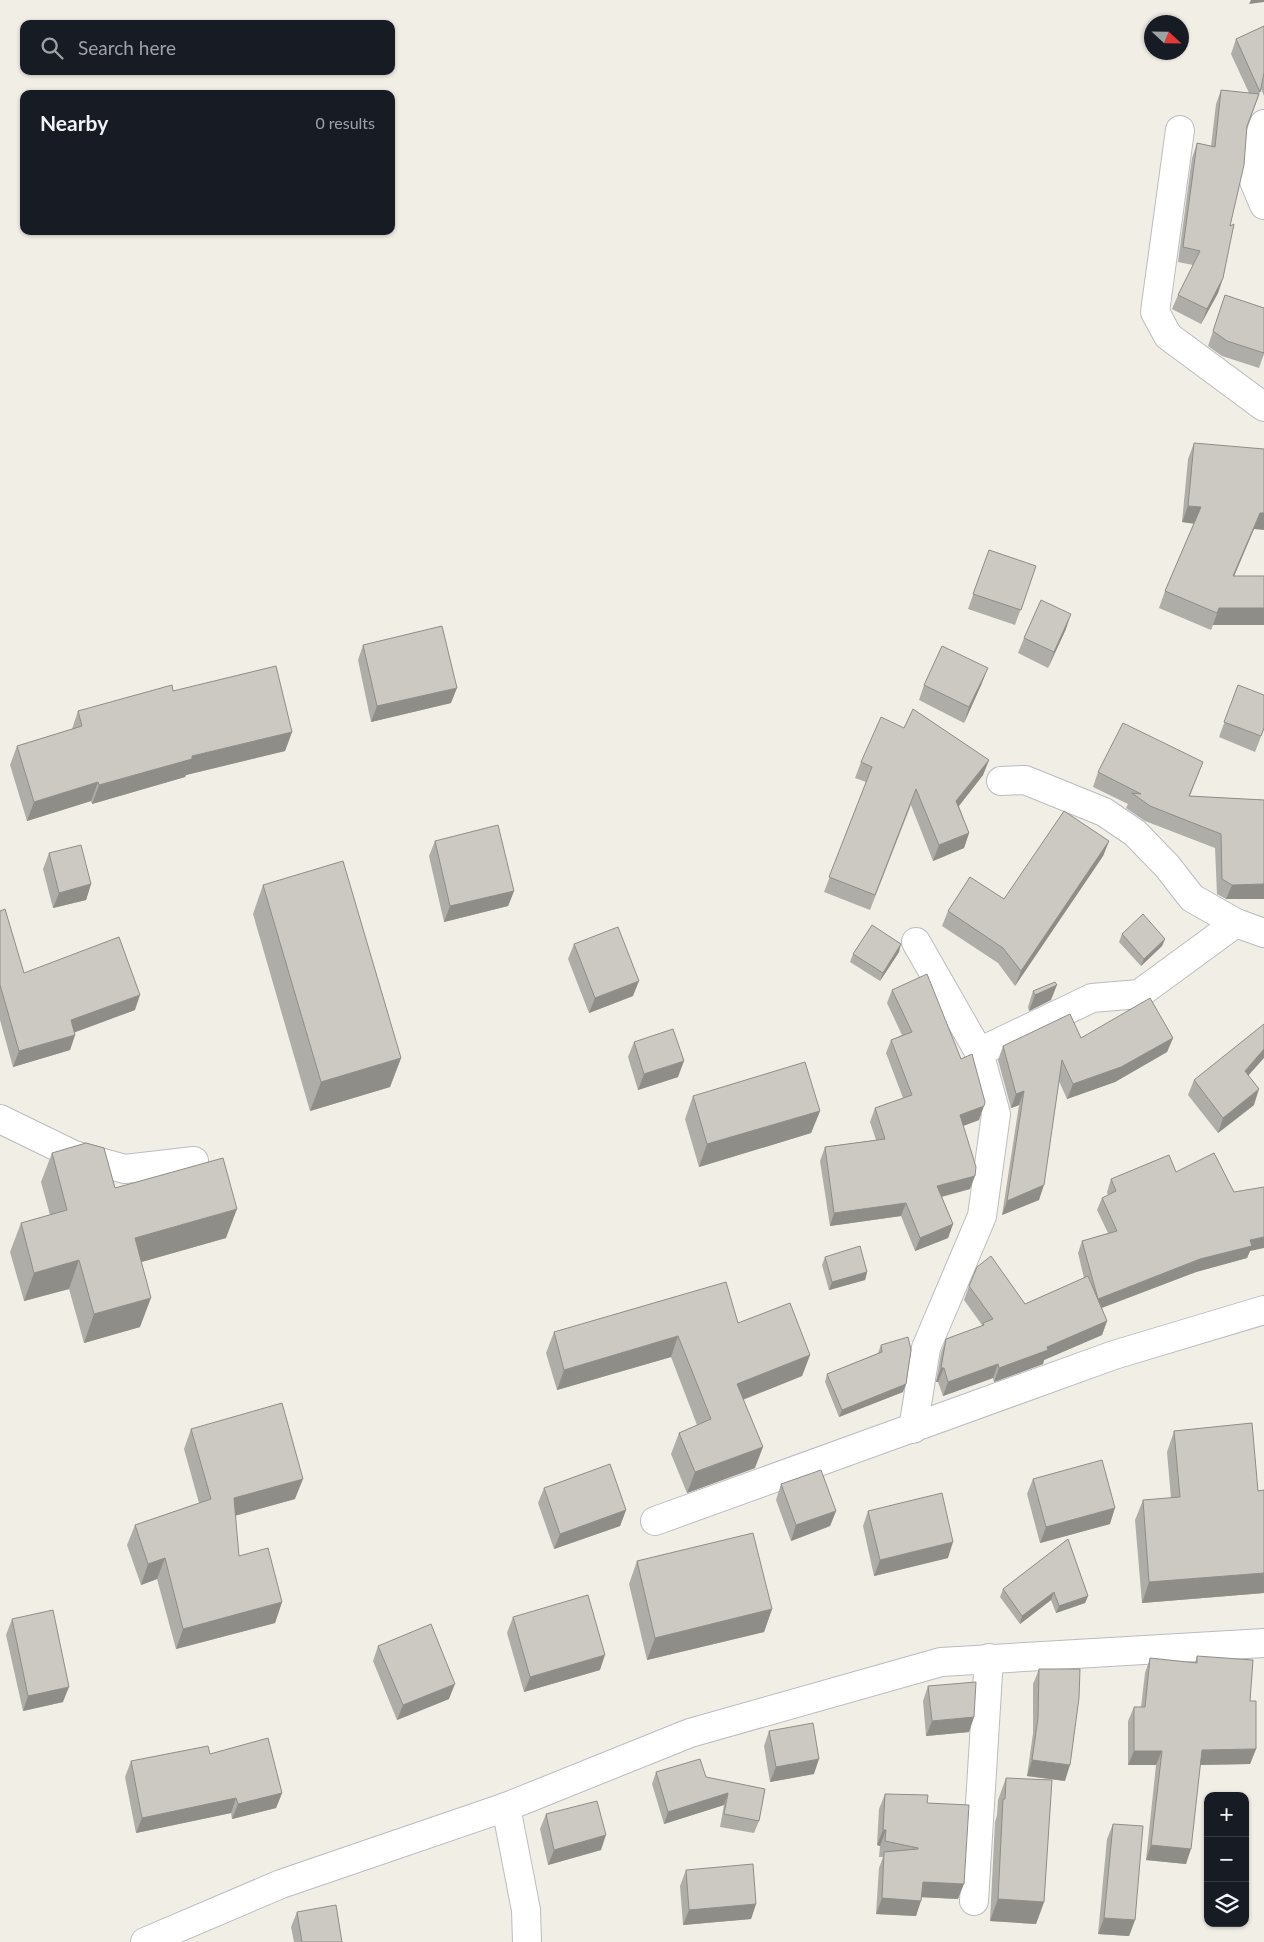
<!DOCTYPE html>
<html lang="en">
<head>
<meta charset="utf-8">
<style>
  body { margin:0; font-family:Lato,sans-serif; background:#20242c; color:#f1f3f6 }
  .controls { position:absolute; right:15px; bottom:15px; display:grid; overflow:hidden; border-radius:10px; box-shadow:0 1px 4px #0004 }
  .controls button { width:45px; height:45px; display:grid; place-items:center; padding:0; border:0; border-bottom:1px solid #363941; background:#171b24; color:#f1f3f6; font:25px sans-serif }
  .compass { position:absolute; left:1144px; top:15px; width:45px; height:45px; border-radius:50%; background:#171b24; box-shadow:0 1px 4px #0004; rotate:112deg }
  .list { margin:0; padding:0; list-style:none }
  h2 { display:flex; justify-content:space-between; align-items:center; height:65px; margin:0; padding:0 20px; font-size:21px }
  h2 small { font-size:16px; font-weight:400; color:#9ea1a6 }
  .icon { flex:none; width:28px; height:28px; fill:none; stroke:currentColor; stroke-width:2; stroke-linecap:round; stroke-linejoin:round }
  .map { position:relative; flex:none; width:1264px; height:1942px; overflow:hidden }
  .search { position:absolute; background:#171b24; box-shadow:0 1px 4px #0004; left:20px; top:20px; width:375px; height:55px; display:flex; align-items:center; gap:12px; box-sizing:border-box; padding:0 18px; border-radius:10px; color:#9ea1a6; font-size:19px }
  .panel { position:absolute; background:#171b24; box-shadow:0 1px 4px #0004; left:20px; top:90px; width:375px; height:145px; border-radius:10px }
  .map>svg:first-child { display:block }
  .lines { fill:none; stroke-linecap:round; stroke-linejoin:round }
  .minor-casing { stroke:#b9bcc0; stroke-width:30 }
  .minor { stroke:#fff; stroke-width:28 }
  .wall { fill:#afada8 }
  .shaded-wall { fill:#8f8d88 }
  .building { fill:#ccc9c3; stroke:#8f8d88 }
</style>
</head>
<body>
<div class="map">
<svg width="1264" height="1942" viewBox="0 0 1264 1942">
  <rect width="100%" height="100%" fill="#f1eee6"/>
  <g class="lines">
    <g class="minor-casing">
      <g id="minor">
        <path d="M1264,124L1257,142L1254,181L1264,205"/>
        <path d="M1180,130L1155,312L1168,336L1264,407"/>
        <path d="M1001,781L1025,780L1104,812L1135,833L1167,866L1192,898L1236,923L1264,933"/>
        <path d="M979,1052L1092,998L1139,994L1236,923"/>
        <path d="M0,1119L74,1155L125,1169L194,1161"/>
        <path d="M913,1429L926,1348L982,1216L996,1114L979,1052L916,942"/>
        <path d="M655,1521L1114,1355L1264,1310"/>
        <path d="M506,1807L526,1910L527,1942"/>
        <path d="M974,1901L989,1658"/>
        <path d="M145,1942L281,1884L506,1807L690,1733L941,1662L1264,1643"/>
      </g>
    </g>
    <use href="#minor" class="minor"/>
  </g>
  <g class="wall">
    <path d="M1264,26V96L1261,89L1247,128L1230,226L1223,278L1218,293L1201,324L1172,309L1178,295L1193,265L1178,262L1192,158L1197,143L1211,146L1216,104L1221,90L1249,93L1231,54L1236,39Z"/>
    <path d="M1225,295L1264,308V354L1259,368L1222,356L1208,346Z"/>
    <path d="M1194,443L1254,529L1234,576H1264V625H1213L1211,630L1159,608L1165,591L1194,523L1182,522L1188,459Z"/>
    <path d="M989,550L1036,566L1015,625L968,609Z"/>
    <path d="M1066,629L1048,668L1018,653L1024,638Z"/>
    <path d="M363,645L451,703L371,722L358,660Z"/>
    <path d="M982,683L964,723L919,700L924,685Z"/>
    <path d="M1238,685L1264,729L1255,752L1219,737Z"/>
    <path d="M173,691L292,732L285,751L186,775L185,777L92,804L91,801L27,821L10,765L17,746L72,729L78,711Z"/>
    <path d="M904,728L989,760L983,775L959,806L969,833L964,848L933,861L911,805L870,910L824,892L866,782L855,778L861,762Z"/>
    <path d="M1203,762L1190,796L1264,800V899H1226L1217,894L1215,848L1145,821L1126,808L1128,804L1093,787L1098,772Z"/>
    <path d="M435,841L514,891L508,906L444,922L429,856Z"/>
    <path d="M1109,841L1103,856L1015,986L998,963L942,926L948,911L1004,899Z"/>
    <path d="M49,853L91,884L86,900L53,908L43,869Z"/>
    <path d="M263,885L401,1058L390,1087L310,1111L253,914Z"/>
    <path d="M0,911L24,973L135,1010L74,1032L75,1035L70,1050L13,1067L0,1020Z"/>
    <path d="M1122,934L1165,939L1162,946L1141,966L1119,942Z"/>
    <path d="M574,944L633,996L589,1013L568,959Z"/>
    <path d="M899,952L880,981L850,962L853,954Z"/>
    <path d="M892,990L979,1120L963,1126L970,1189L942,1197L953,1224L948,1238L915,1251L901,1216L830,1226L820,1161L825,1147L876,1140L870,1122L875,1108L903,1098L886,1053L891,1040L902,1035L887,1003Z"/>
    <path d="M1033,991L1051,1000L1029,1011L1028,1007Z"/>
    <path d="M1081,1038H1173L1167,1052L1115,1082L1067,1099L1059,1081L1039,1200L1002,1215L1019,1105L1011,1108L998,1060L1003,1046Z"/>
    <path d="M634,1042L678,1077L638,1090L628,1057Z"/>
    <path d="M1194,1080L1254,1105L1218,1133L1188,1095Z"/>
    <path d="M693,1096L820,1111L811,1133L699,1167L685,1119Z"/>
    <path d="M52,1153L115,1188L226,1238L141,1262L140,1327L84,1343L69,1289L24,1301L10,1252L21,1223L50,1215L41,1182Z"/>
    <path d="M1176,1172L1250,1251L1247,1258L1196,1272L1102,1308L1107,1321L1102,1335L1044,1360L1043,1364L994,1382L993,1378L943,1396L938,1382H936L941,1353L946,1339L981,1326L982,1325L964,1300L969,1286L1025,1304L1084,1278L1078,1253L1082,1241L1108,1233L1097,1210L1102,1198L1108,1195L1107,1192L1111,1179Z"/>
    <path d="M825,1257L867,1272L865,1280L829,1290L822,1265Z"/>
    <path d="M738,1323L810,1355L802,1376L743,1400L755,1468L687,1493L671,1454L679,1433L697,1425L671,1357L557,1390L546,1353L554,1332Z"/>
    <path d="M881,1345L903,1392L839,1417L825,1382L827,1374L878,1353Z"/>
    <path d="M191,1429L295,1499L235,1516L239,1556L282,1602L275,1623L176,1649L157,1579L141,1585L127,1545L135,1525L199,1503L184,1449Z"/>
    <path d="M1174,1431L1258,1491L1264,1490V1593L1142,1603L1135,1520L1143,1500L1171,1498L1167,1452Z"/>
    <path d="M1033,1479L1110,1524L1040,1543L1027,1494Z"/>
    <path d="M781,1484L836,1511L830,1526L791,1541L776,1500Z"/>
    <path d="M544,1488L626,1510L620,1526L554,1549L538,1503Z"/>
    <path d="M868,1511L948,1558L874,1576L863,1526Z"/>
    <path d="M1068,1539L1088,1596L1085,1603L1056,1613L1051,1600L1020,1624L1000,1597L1003,1589Z"/>
    <path d="M637,1561L772,1609L764,1632L647,1660L629,1584Z"/>
    <path d="M513,1617L600,1670L524,1692L507,1633Z"/>
    <path d="M12,1619L63,1702L23,1711L6,1635Z"/>
    <path d="M378,1646L449,1699L397,1720L373,1661Z"/>
    <path d="M1197,1656L1250,1701L1256,1749L1250,1764L1200,1765L1186,1864L1146,1860L1156,1765H1128V1721L1134,1707H1141L1145,1673L1150,1658L1195,1663Z"/>
    <path d="M1039,1669L1065,1781L1027,1776L1033,1733V1684Z"/>
    <path d="M928,1686L974,1717L969,1732L926,1736L923,1701Z"/>
    <path d="M769,1731L814,1774L770,1782L764,1746Z"/>
    <path d="M210,1754L282,1793L276,1808L232,1819L231,1813L136,1833L125,1777L131,1761Z"/>
    <path d="M656,1772L706,1777L765,1789L759,1821L754,1833L720,1827L724,1805L664,1824L652,1784Z"/>
    <path d="M1006,1778L1044,1902L1036,1924L990,1921L995,1822L997,1815L998,1800Z"/>
    <path d="M885,1794L927,1803L958,1899L921,1897L916,1916L876,1914L879,1868L883,1857H879L880,1846L877,1845L879,1809Z"/>
    <path d="M546,1814L601,1850L548,1865L540,1829Z"/>
    <path d="M1113,1824L1135,1920L1129,1936L1098,1934L1107,1839Z"/>
    <path d="M686,1870L756,1904L751,1919L683,1925L680,1886Z"/>
    <path d="M297,1912L342,1942H294L291,1927Z"/>
  </g>
  <g class="shaded-wall">
    <path d="M1251,0H1264V2L1249,4Z"/>
    <path d="M1223,278L1218,293L1201,324L1207,309Z"/>
    <path d="M1188,506L1201,507L1195,524L1182,522Z"/>
    <path d="M1260,513H1264V530L1254,529L1227,593L1233,576Z"/>
    <path d="M1219,608H1264V625H1213L1211,630Z"/>
    <path d="M1071,614L1066,629L1048,668L1054,652Z"/>
    <path d="M988,668L982,683L964,723L969,707Z"/>
    <path d="M457,688L451,703L371,722L377,706Z"/>
    <path d="M292,732L285,751L186,775L185,777L92,804L99,785L192,756Z"/>
    <path d="M989,760L983,775L951,816L956,801Z"/>
    <path d="M98,782L91,801L27,821L34,802Z"/>
    <path d="M969,833L964,848L933,861L939,845Z"/>
    <path d="M1109,841L1103,856L1015,986L1021,971Z"/>
    <path d="M91,884L86,900L53,908L59,893Z"/>
    <path d="M1264,884V899H1226L1232,885Z"/>
    <path d="M514,891L508,906L444,922L450,906Z"/>
    <path d="M1165,939L1162,946L1141,966L1144,959Z"/>
    <path d="M901,944L899,952L880,981L883,973Z"/>
    <path d="M639,981L633,996L589,1013L595,998Z"/>
    <path d="M1057,985L1051,1000L1029,1011L1035,995Z"/>
    <path d="M140,995L135,1010L65,1036L71,1020Z"/>
    <path d="M75,1035L70,1050L13,1067L19,1051Z"/>
    <path d="M1173,1038L1167,1052L1115,1082L1067,1099L1073,1084Z"/>
    <path d="M1264,1049V1058L1239,1086L1245,1071Z"/>
    <path d="M401,1058L390,1087L310,1111L321,1082Z"/>
    <path d="M684,1061L678,1077L638,1090L644,1074Z"/>
    <path d="M1259,1089L1254,1105L1218,1133L1223,1118Z"/>
    <path d="M1024,1091L1019,1105L1011,1108L1016,1094Z"/>
    <path d="M984,1106L979,1120L955,1129L960,1115Z"/>
    <path d="M820,1111L811,1133L699,1167L707,1144Z"/>
    <path d="M975,1176L970,1189L932,1199L937,1186Z"/>
    <path d="M1044,1185L1039,1200L1002,1215L1007,1201Z"/>
    <path d="M906,1203L901,1216L830,1226L834,1213Z"/>
    <path d="M237,1209L226,1238L124,1267L135,1238Z"/>
    <path d="M953,1224L948,1238L915,1251L920,1238Z"/>
    <path d="M1264,1237V1248L1250,1251L1247,1258L1196,1272L1093,1311L1098,1299L1250,1240Z"/>
    <path d="M79,1260L69,1289L24,1301L34,1273Z"/>
    <path d="M867,1272L865,1280L829,1290L832,1282Z"/>
    <path d="M151,1298L140,1327L84,1343L94,1314Z"/>
    <path d="M1107,1321L1102,1335L1044,1360L1043,1364L994,1382L999,1368Z"/>
    <path d="M678,1336L671,1357L557,1390L564,1370Z"/>
    <path d="M810,1355L802,1376L729,1405L737,1384Z"/>
    <path d="M998,1364L993,1378L943,1396L948,1382Z"/>
    <path d="M941,1368H944L938,1382H936Z"/>
    <path d="M906,1384L903,1392L839,1417L842,1410Z"/>
    <path d="M763,1447L755,1468L687,1493L695,1472Z"/>
    <path d="M303,1479L295,1499L226,1518L234,1498Z"/>
    <path d="M1115,1508L1110,1524L1040,1543L1046,1527Z"/>
    <path d="M626,1510L620,1526L554,1549L560,1534Z"/>
    <path d="M836,1511L830,1526L791,1541L796,1525Z"/>
    <path d="M953,1542L948,1558L874,1576L880,1560Z"/>
    <path d="M165,1558L157,1579L141,1585L148,1564Z"/>
    <path d="M1264,1573V1593L1142,1603L1149,1582Z"/>
    <path d="M1054,1592L1051,1600L1020,1624L1022,1616Z"/>
    <path d="M1088,1596L1085,1603L1056,1613L1059,1606Z"/>
    <path d="M282,1602L275,1623L176,1649L183,1629Z"/>
    <path d="M772,1609L764,1632L647,1660L655,1638Z"/>
    <path d="M605,1655L600,1670L524,1692L530,1677Z"/>
    <path d="M455,1684L449,1699L397,1720L403,1705Z"/>
    <path d="M69,1687L63,1702L23,1711L28,1696Z"/>
    <path d="M974,1717L969,1732L926,1736L932,1721Z"/>
    <path d="M1256,1749L1250,1764L1197,1765L1202,1750Z"/>
    <path d="M1134,1751H1162L1156,1765H1128Z"/>
    <path d="M819,1759L814,1774L770,1782L776,1767Z"/>
    <path d="M1032,1760L1070,1765L1065,1781L1027,1776Z"/>
    <path d="M282,1793L276,1808L232,1819L238,1804Z"/>
    <path d="M728,1793L724,1805L664,1824L668,1812Z"/>
    <path d="M236,1798L231,1813L136,1833L142,1818Z"/>
    <path d="M883,1830H886L880,1846L877,1845Z"/>
    <path d="M606,1835L601,1850L548,1865L554,1850Z"/>
    <path d="M1151,1845L1191,1849L1186,1864L1146,1860Z"/>
    <path d="M923,1882L964,1884L958,1899L917,1897Z"/>
    <path d="M882,1898L921,1901L916,1916L876,1914Z"/>
    <path d="M998,1899L1044,1902L1036,1924L990,1921Z"/>
    <path d="M756,1904L751,1919L683,1925L689,1910Z"/>
    <path d="M1104,1918L1135,1920L1129,1936L1098,1934Z"/>
  </g>
  <g class="building">
    <path d="M1264,26V73L1260,92L1236,39Z"/>
    <path d="M1221,90L1259,94L1247,126L1244,165L1230,226L1234,224L1223,278L1207,309L1178,295L1200,251L1183,247L1197,143L1215,147Z"/>
    <path d="M1225,295L1264,308V353L1227,341L1213,331Z"/>
    <path d="M1194,443L1264,449V513H1260L1233,576H1264V608H1219L1217,613L1165,591L1201,507L1188,506Z"/>
    <path d="M989,550L1036,566L1021,610L973,594Z"/>
    <path d="M1041,600L1071,614L1054,652L1024,638Z"/>
    <path d="M442,626L457,688L377,706L363,645Z"/>
    <path d="M942,646L988,668L969,707L924,685Z"/>
    <path d="M276,666L292,732L192,756V759L99,785L98,782L34,802L17,746L82,726L78,711L172,685L173,691Z"/>
    <path d="M1238,685L1264,695V728L1261,736L1224,722Z"/>
    <path d="M913,709L989,760L956,801L969,833L939,845L916,789L875,895L829,877L872,767L861,762L881,717L904,728Z"/>
    <path d="M1123,723L1203,762L1189,796L1264,800V884L1232,885L1222,879L1221,834L1150,806L1132,793L1141,794L1098,772Z"/>
    <path d="M1064,811L1109,841L1021,971L1003,948L948,911L970,877L1004,899Z"/>
    <path d="M498,825L514,891L450,906L435,841Z"/>
    <path d="M81,845L91,884L59,893L49,853Z"/>
    <path d="M343,861L401,1058L321,1082L263,885Z"/>
    <path d="M5,909L24,973L119,937L140,995L71,1020L75,1035L19,1051L0,985V911Z"/>
    <path d="M1143,914L1165,939L1144,959L1122,934Z"/>
    <path d="M872,925L901,944L883,973L853,954Z"/>
    <path d="M618,927L639,981L595,998L574,944Z"/>
    <path d="M927,974L961,1059L972,1054L985,1102L984,1106L960,1115L976,1167L975,1176L937,1186L953,1224L920,1238L906,1203L834,1213L825,1147L885,1139L875,1108L912,1095L891,1040L912,1032L892,990Z"/>
    <path d="M1055,982L1057,985L1035,995L1033,991Z"/>
    <path d="M1150,998L1173,1038L1121,1067L1073,1084L1062,1060L1044,1185L1007,1201L1024,1091L1016,1094L1003,1046L1070,1014L1081,1038Z"/>
    <path d="M1264,1024V1049L1245,1071L1259,1089L1223,1118L1194,1080Z"/>
    <path d="M673,1029L684,1061L644,1074L634,1042Z"/>
    <path d="M805,1062L820,1111L707,1144L693,1096Z"/>
    <path d="M86,1143L104,1148L115,1188L223,1158L237,1209L135,1238L151,1298L94,1314L79,1260L34,1273L21,1223L67,1210L52,1153Z"/>
    <path d="M1214,1153L1234,1192L1264,1187V1237L1250,1240L1252,1246L1200,1259L1098,1299L1082,1241L1117,1231L1102,1198L1116,1191L1111,1179L1169,1155L1176,1172Z"/>
    <path d="M860,1246L867,1272L832,1282L825,1257Z"/>
    <path d="M991,1256L1025,1304L1088,1276L1107,1321L1047,1347L1048,1350L999,1368L998,1364L948,1382L944,1368H941L946,1339L984,1325L983,1323L993,1319L969,1286L977,1267Z"/>
    <path d="M726,1282L738,1323L790,1303L810,1355L737,1384L763,1447L695,1472L679,1433L711,1419L678,1336L564,1370L554,1332Z"/>
    <path d="M908,1337L911,1350L906,1384L842,1410L827,1374L882,1352L881,1345Z"/>
    <path d="M282,1403L303,1479L234,1498L239,1556L268,1548L282,1602L183,1629L165,1558L148,1564L135,1525L211,1499L191,1429Z"/>
    <path d="M1252,1423L1258,1491L1264,1490V1573L1149,1582L1143,1500L1180,1497L1174,1431Z"/>
    <path d="M1102,1460L1115,1508L1046,1527L1033,1479Z"/>
    <path d="M610,1464L626,1510L560,1534L544,1488Z"/>
    <path d="M821,1470L836,1511L796,1525L781,1484Z"/>
    <path d="M942,1493L953,1542L880,1560L868,1511Z"/>
    <path d="M753,1533L772,1609L655,1638L637,1561Z"/>
    <path d="M1068,1539L1088,1596L1059,1606L1054,1592L1022,1616L1003,1589Z"/>
    <path d="M588,1595L605,1655L530,1677L513,1617Z"/>
    <path d="M53,1610L69,1687L28,1696L12,1619Z"/>
    <path d="M431,1624L455,1684L403,1705L378,1646Z"/>
    <path d="M1197,1656L1253,1660L1250,1701H1256V1749L1202,1750L1191,1849L1151,1845L1162,1751H1134V1707H1145L1150,1658L1197,1663Z"/>
    <path d="M1039,1669H1080L1079,1698L1070,1765L1032,1760L1038,1718Z"/>
    <path d="M976,1682L974,1717L932,1721L928,1686Z"/>
    <path d="M813,1723L819,1759L776,1767L769,1731Z"/>
    <path d="M268,1738L282,1793L238,1804L236,1798L142,1818L131,1761L208,1746L210,1754Z"/>
    <path d="M700,1759L706,1777L765,1789L759,1821L724,1814L728,1793L668,1812L656,1772Z"/>
    <path d="M1006,1778L1052,1780L1044,1902L998,1899L1003,1799H1005Z"/>
    <path d="M885,1794L928,1795L927,1803L969,1805L964,1884L923,1882L921,1901L882,1898L884,1852L918,1849V1848L885,1841L886,1830H883Z"/>
    <path d="M597,1801L606,1835L554,1850L546,1814Z"/>
    <path d="M1113,1824L1143,1826L1135,1920L1104,1918Z"/>
    <path d="M753,1864L756,1904L689,1910L686,1870Z"/>
    <path d="M336,1905L342,1942H302L297,1912Z"/>
  </g>
</svg>
<div class="controls">
<button>+</button>
<button>−</button>
<button><svg class="icon" aria-label="layers" viewBox="0 0 24 24"><path d="M12 4l9 5-9 5-9-5zM3 14l9 5 9-5"/></svg></button>
</div>
<svg class="compass" viewBox="-18 -18 36 36"><path d="M0-13l5 13h-10z" fill="#e53935"/><path d="M0 13l5-13h-10z" fill="#9ea1a6"/></svg>
<div class="search"><svg class="icon" aria-label="search" viewBox="0 0 24 24"><circle cx="10" cy="10" r="6"/><path d="M15 15l6 6"/></svg>Search here</div>
<section class="panel">
<h2>Nearby<small>0 results</small></h2>
<ul class="list">
</ul>
</section>
</div>
</body>
</html>
